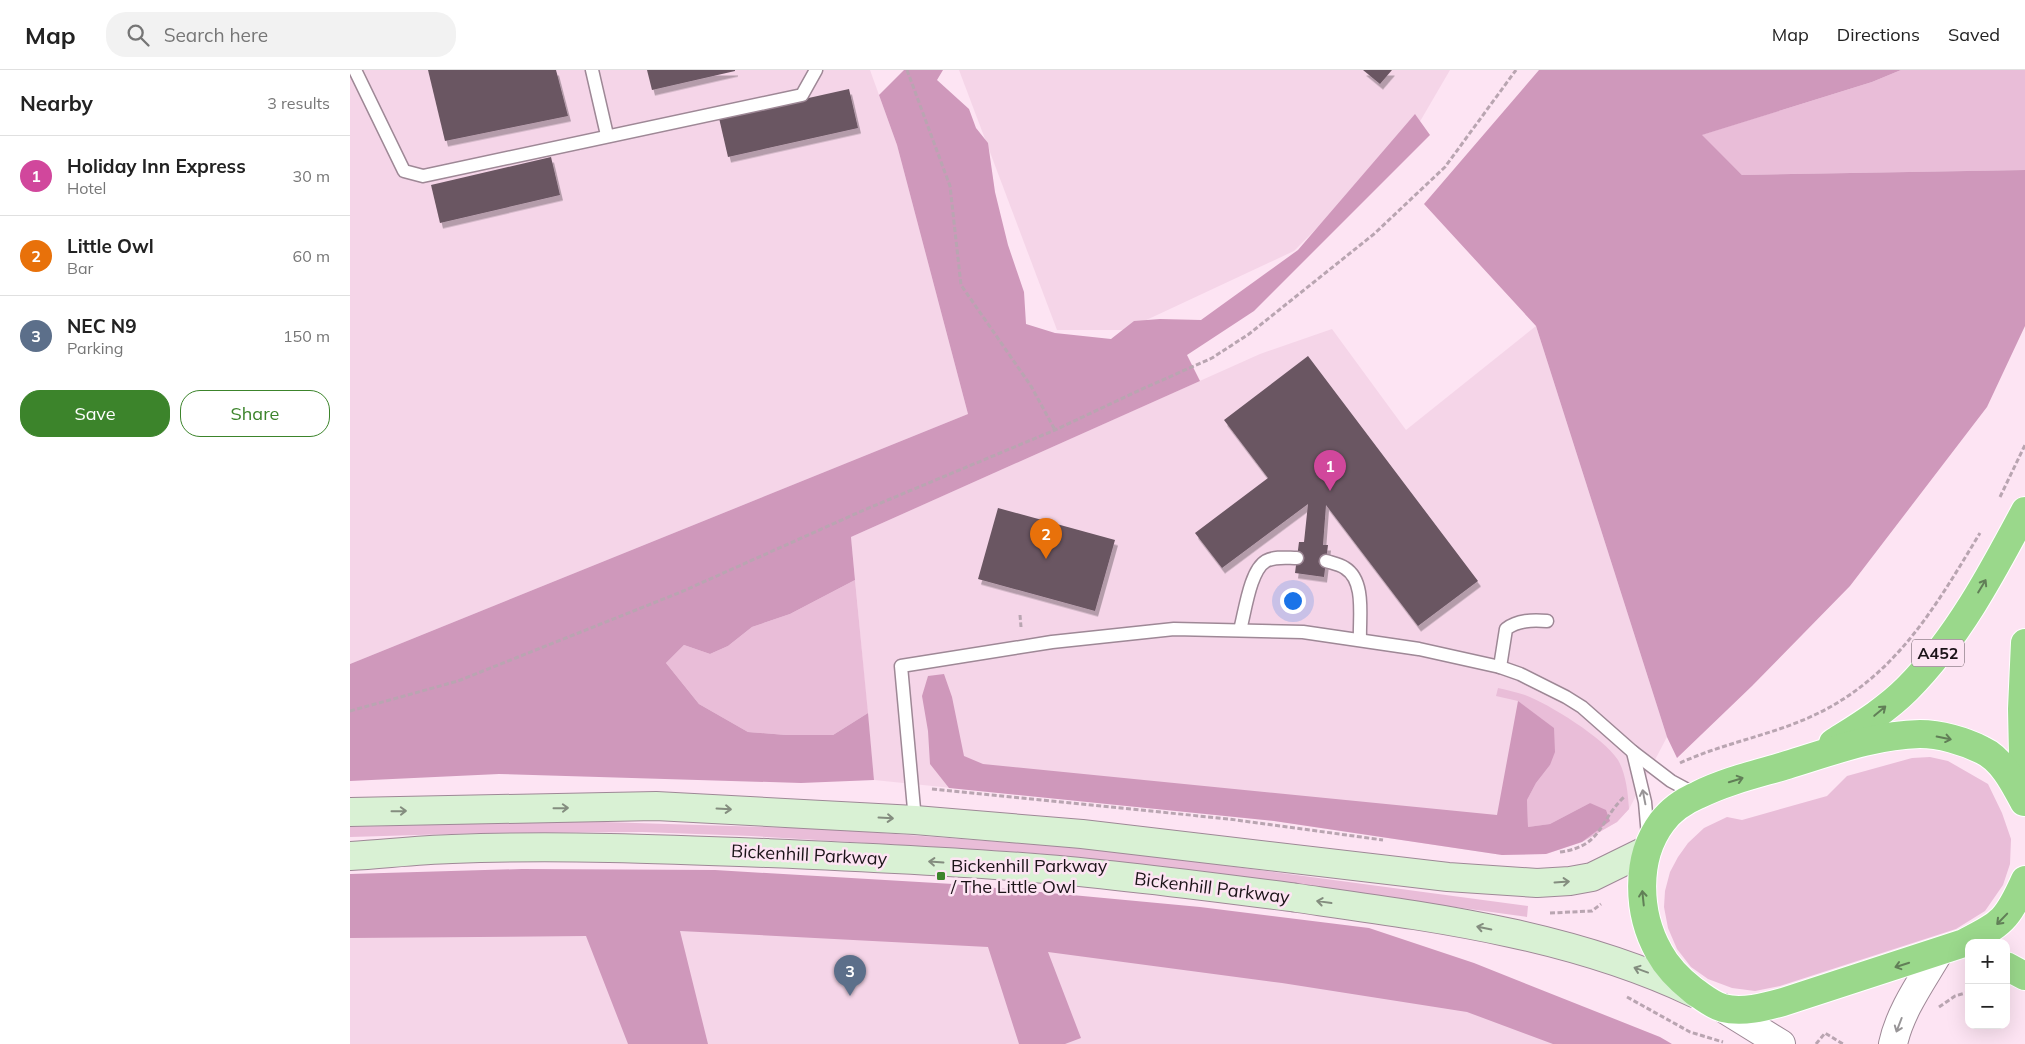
<!DOCTYPE html>
<html lang="en">
<head>
<meta charset="utf-8">
<style>
  body { margin:0; font-family:Mulish,sans-serif; background:#f2f2f2; color:#222 }
  .controls { position:absolute; right:15px; bottom:15px; display:grid; overflow:hidden; border-radius:10px; box-shadow:0 5px 20px #0002 }
  .controls button { width:45px; height:45px; display:grid; place-items:center; padding:0; border:0; border-bottom:1px solid #e0e0e0; background:#fff; color:#222; font:25px sans-serif }
  .you { position:absolute; left:942px; top:530px; width:18px; height:18px; margin:-12px; border:4px solid #fff; border-radius:50%; background:#1a73e8; box-shadow:0 0 0 8px #1a73e833 }
  .badge { display:grid; place-items:center; width:32px; height:32px; border-radius:50%; background:#3c842b; color:#fff; font-size:16px; font-weight:700 }
  .pin { position:absolute; translate:-50% -41px; filter:drop-shadow(0 1px 2px #0008) }
  .pin::after { content:''; position:absolute; top:26px; width:18px; height:15px; background:inherit; clip-path:polygon(0 0,100% 0,50% 100%) }
  .list { margin:0; padding:0; list-style:none }
  h2 { display:flex; justify-content:space-between; align-items:center; height:65px; margin:0; padding:0 20px; font-size:21px }
  h2 small { font-size:16px; font-weight:400; color:#767676 }
  .list li { display:grid; grid-template-columns:32px 1fr auto; gap:15px; align-items:center; box-sizing:border-box; height:80px; padding:0 20px; border-top:1px solid #e0e0e0 }
  .list b { display:block; font-size:19px; white-space:nowrap }
  .list p { margin:0; font-size:16px; white-space:nowrap; color:#767676 }
  .list em { font-size:16px; font-style:normal; color:#767676 }
  .actions { display:flex; gap:10px; padding:15px 20px }
  .actions a { flex:1; padding:11px 0; border:1px solid #3c842b; border-radius:20px; text-align:center; font-size:18px; color:#3c842b }
  .actions .main { background:#3c842b; color:#fff }
  .icon { flex:none; width:28px; height:28px; fill:none; stroke:currentColor; stroke-width:2; stroke-linecap:round; stroke-linejoin:round }
  .map { position:relative; flex:none; width:1675px; height:974px; overflow:hidden }
  header { display:flex; align-items:center; gap:30px; box-sizing:border-box; height:70px; padding:0 25px; background:#fff; border-bottom:1px solid #e0e0e0 }
  header strong { font-size:24px }
  nav { display:flex; gap:28px; margin-inline-start:auto; font-size:18px }
  .search { width:350px; height:45px; background:#f2f2f2; display:flex; align-items:center; gap:12px; box-sizing:border-box; padding:0 18px; border-radius:20px; color:#767676; font-size:19px }
  main { display:flex }
  aside { flex:1; background:#fff }
  .map>svg:first-child { display:block }
  .built { fill:#f5d5e8 }
  .green { fill:#e9bdd8 }
  .forest { fill:#cf98bb }
  .building { fill:#6a5662; filter:url(#shadow) }
  .lines { fill:none; stroke-linecap:round; stroke-linejoin:round }
  .service-casing { stroke:#9e8896; stroke-width:15 }
  .tertiary-casing { stroke:#9e8896; stroke-width:30 }
  .secondary-casing { stroke:#9e8896; stroke-width:30 }
  .trunk-casing { stroke:#fff; stroke-width:30 }
  .path { stroke:#b9a5b1; stroke-width:3; stroke-dasharray:5 2.5; stroke-linecap:butt }
  .service { stroke:#fff; stroke-width:12 }
  .tertiary { stroke:#fff; stroke-width:28 }
  .secondary { stroke:#d9f1d4; stroke-width:28 }
  .trunk { stroke:#9ad88b; stroke-width:28 }
  .oneway { stroke:#617f57 }
  .oneway2 { stroke:#989597 }
  .oneway3 { stroke:#848d7f }
  .poi-dot { fill:#3c842b; stroke:#fde4f3; stroke-width:2 }
  .labels { text-anchor:middle; stroke-width:5; stroke-linejoin:round; paint-order:stroke }
  .shield { fill:#fde4f3; stroke:#5f525a; stroke-width:1 }
  .shield-label { font-size:16px; font-weight:bold; fill:#1b1318 }
  .street-label { font-size:18px; fill:#1b1318; stroke:#fde4f3 }
  .poi-label { font-size:18px; fill:#1b1318; stroke:#fde4f3; text-anchor:start }
</style>
</head>
<body>
<header>
<strong>Map</strong>
<div class="search"><svg class="icon" aria-label="search" viewBox="0 0 24 24"><circle cx="10" cy="10" r="6"/><path d="M15 15l6 6"/></svg>Search here</div>
<nav><a>Map</a><a>Directions</a><a>Saved</a></nav>
</header>
<main>
<aside>
<h2>Nearby<small>3 results</small></h2>
<ul class="list">
<li><span class="badge" style="background:#d1479c">1</span><div><b>Holiday Inn Express</b><p>Hotel</p></div><em>30 m</em></li>
<li><span class="badge" style="background:#e8710a">2</span><div><b>Little Owl</b><p>Bar</p></div><em>60 m</em></li>
<li><span class="badge" style="background:#5c6f8a">3</span><div><b>NEC N9</b><p>Parking</p></div><em>150 m</em></li>
</ul>
<div class="actions"><a class="main">Save</a><a>Share</a></div>
</aside>
<div class="map">
<svg width="1675" height="974" viewBox="0 0 1675 974">
  <defs>
    <filter id="shadow"><feDropShadow dx="3" dy="5.5" stdDeviation="0" flood-color="#0004"/></filter>
  </defs>
  <rect width="100%" height="100%" fill="#fde4f3"/>
  <g class="built">
    <path d="M0,0H520L547,75L618,344L0,594Z"/>
    <path d="M609,0H1100L1065,60L944,181L775,260H707Z"/>
    <path d="M1186,256L1317,667L1279,739L1267,752L1232,772L1196,784L1152,785L924,751L524,710L501,467L910,284L982,259L1056,360Z"/>
    <path d="M685,825L1313,974H0V830Z"/>
  </g>
  <g class="green">
    <path d="M1551,0H1675V100L1392,105L1351,65L1522,12Z"/>
    <path d="M505,510L518,643L483,665H436L398,662L349,634L316,593L334,575L360,584L378,576L402,557L440,544Z"/>
    <path d="M1148,618C1157,620 1166,622 1175,625C1199,634 1254,668 1268,690C1276,704 1278,723 1279,739L1267,752L1232,772L1259,751L1240,733L1200,754L1178,757L1177,730L1186,713L1200,695L1168,631L1146,626Z"/>
    <path d="M1580,687L1598,691L1638,714L1652,743L1661,769L1660,794L1653,815L1635,841L1606,859L1430,916L1405,921L1382,918L1358,909L1341,897L1327,879L1318,858L1314,837L1315,821L1320,802L1328,787L1338,773L1354,758L1377,747L1392,750L1477,726L1497,706L1562,688Z"/>
    <path d="M221,751L479,759L759,780L1178,836L1177,847L819,798L683,783L401,766L292,762L135,763L0,767V757Z"/>
  </g>
  <g class="forest">
    <path d="M554,0H593L587,10L619,39L626,58L638,73L645,122L658,175L674,222L676,254L705,263L761,269L784,251L810,249L851,250L948,180L1065,44L1080,65L904,241L837,285L850,311L501,467L505,510L440,544L402,557L378,576L360,584L334,575L316,593L349,634L398,662L436,665H483L518,643L524,710L451,713L149,704L0,711V594L618,344L547,75L529,25Z"/>
    <path d="M1189,0H1551L1522,12L1352,65L1392,105L1675,100V256L1637,337L1500,516L1402,616L1327,688L1317,667L1186,256L1074,134Z"/>
    <path d="M594,604L602,627L614,686L633,694L1147,745L1168,631L1204,658L1205,682L1200,695L1186,713L1177,730L1178,757L1200,754L1240,733L1256,740L1260,751L1232,772L1196,784L1152,785L924,751L599,718L580,694L578,661L572,626L578,606Z"/>
    <path d="M172,799L365,800L603,814L850,837L1019,858L1124,893L1310,967L1322,974H1203L1117,942L932,913L698,882L731,968L715,974H669L638,877L330,861L358,974H278L236,866L0,868V804Z"/>
  </g>
  <g class="building">
    <path d="M78,0H206L218,46L95,71Z"/>
    <path d="M297,0H385V1L302,20Z"/>
    <path d="M1013,0H1042L1030,14Z"/>
    <path d="M499,19L508,58L378,87L369,48Z"/>
    <path d="M201,87L210,125L90,153L81,115Z"/>
    <path d="M958,286L1128,511L1068,556L976,435L973,475H978L974,507L945,503L949,472H954L958,434L872,498L845,463L918,408L874,350Z"/>
    <path d="M648,438L765,470L745,541L628,509Z"/>
  </g>
  <g class="lines">
    <g class="service-casing">
      <g id="service">
        <path d="M5,0L54,101L73,106L452,25L466,0"/>
        <path d="M242,0L257,65"/>
        <path d="M976,491C982,493 989,494 995,498C1016,511 1009,548 1010,569"/>
        <path d="M890,560C895,542 900,500 916,491C926,486 937,488 947,488"/>
        <path d="M1150,597L1156,559C1168,550 1182,550 1197,551"/>
        <path d="M1283,682L1295,732L1298,766"/>
        <path d="M565,750L551,596L702,572L824,559L953,562L1069,579L1150,597L1170,604L1216,627L1232,637L1283,682L1321,711L1347,725"/>
      </g>
    </g>
    <g class="tertiary-casing">
      <g id="tertiary">
        <path d="M1373,938L1431,974"/>
        <path d="M1543,974C1550,941 1572,911 1589,882"/>
      </g>
    </g>
    <g class="secondary-casing">
      <g id="secondary">
        <path d="M0,742L306,736L565,750L732,764L1098,807L1187,813L1220,811L1242,807L1297,780"/>
        <path d="M0,786C34,784 68,780 102,779C207,775 312,779 416,783C509,787 603,791 696,799C780,806 863,817 947,828C1081,847 1220,864 1344,923"/>
      </g>
    </g>
    <g class="trunk-casing">
      <g id="trunk">
        <path d="M1483,673C1508,657 1535,641 1557,619C1607,569 1642,503 1675,441"/>
        <path d="M1674,729L1672,639L1675,573"/>
        <path d="M1674,732C1664,713 1652,689 1632,680C1614,671 1590,664 1570,664C1524,665 1480,682 1437,695C1407,704 1376,711 1348,725C1334,731 1321,740 1312,752C1285,788 1287,843 1309,882C1317,897 1330,910 1344,921C1353,927 1362,935 1373,938C1392,943 1415,937 1433,932L1614,873C1653,853 1657,850 1675,810"/>
        <path d="M1656,896L1675,906"/>
      </g>
    </g>
    <g class="path">
      <path d="M557,0L600,116L611,215L681,316L705,360"/>
      <path d="M1650,427L1675,375"/>
      <path d="M670,545L671,557"/>
      <path d="M0,641L108,611L331,522L514,440L705,360L790,320L862,288L899,264L1024,164L1095,97L1166,0"/>
      <path d="M1330,693C1371,674 1417,666 1458,648C1544,610 1584,539 1630,463"/>
      <path d="M582,719L879,749L1033,770"/>
      <path d="M1210,782C1253,776 1248,752 1274,727"/>
      <path d="M1200,843L1242,841L1251,834"/>
      <path d="M1277,927L1340,962L1373,972"/>
      <path d="M1589,937L1605,926L1619,922"/>
      <path d="M1466,974L1475,963L1493,974"/>
    </g>
    <use href="#service" class="service"/>
    <use href="#tertiary" class="tertiary"/>
    <use href="#secondary" class="secondary"/>
    <use href="#trunk" class="trunk"/>
  </g>
  <defs><path id="oneway-shaft" d="M-6 0H5M1.5-3L5.5 0L1.5 3" fill="none" stroke-width="1.6" stroke-linecap="round" stroke-linejoin="round" transform="scale(1.25)"/></defs>
  <g class="oneway">
    <use href="#oneway-shaft" transform="translate(1632 516) rotate(-59)"/>
    <use href="#oneway-shaft" transform="translate(1530 641) rotate(-40)"/>
    <use href="#oneway-shaft" transform="translate(1594 668) rotate(11)"/>
    <use href="#oneway-shaft" transform="translate(1386 710) rotate(-17)"/>
    <use href="#oneway-shaft" transform="translate(1293 828) rotate(-96)"/>
    <use href="#oneway-shaft" transform="translate(1652 849) rotate(134)"/>
    <use href="#oneway-shaft" transform="translate(1552 895) rotate(162)"/>
  </g>
  <g class="oneway2">
    <use href="#oneway-shaft" transform="translate(1294 727) rotate(-101)"/>
    <use href="#oneway-shaft" transform="translate(1549 955) rotate(111)"/>
  </g>
  <g class="oneway3">
    <use href="#oneway-shaft" transform="translate(211 738) rotate(-1)"/>
    <use href="#oneway-shaft" transform="translate(374 739) rotate(3)"/>
    <use href="#oneway-shaft" transform="translate(49 741) rotate(-1)"/>
    <use href="#oneway-shaft" transform="translate(536 748) rotate(3)"/>
    <use href="#oneway-shaft" transform="translate(586 792) rotate(-176)"/>
    <use href="#oneway-shaft" transform="translate(1212 812) rotate(-4)"/>
    <use href="#oneway-shaft" transform="translate(974 832) rotate(-172)"/>
    <use href="#oneway-shaft" transform="translate(1134 858) rotate(-168)"/>
    <use href="#oneway-shaft" transform="translate(1291 900) rotate(-160)"/>
  </g>
  <rect class="poi-dot" x="586" y="801" width="10" height="10" rx="2.5"/>
  <g class="labels">
    <rect class="shield" x="1562" y="569.5" width="52" height="27" rx="4"/>
    <g class="shield-label">
      <text x="1588" y="589">A452</text>
    </g>
    <g class="street-label">
      <text transform="translate(459 785) rotate(3)" y="6">Bickenhill Parkway</text>
      <text transform="translate(862 818) rotate(7)" y="6">Bickenhill Parkway</text>
    </g>
    <g class="poi-label">
      <text x="601" y="802">Bickenhill Parkway<tspan x="601" dy="21">/ The Little Owl</tspan></text>
    </g>
  </g>
</svg>
<div class="controls">
<button>+</button>
<button>−</button>
</div>
<div class="you"></div>
<div class="pin badge" style="left:980px;top:421px;background:#d1479c">1</div>
<div class="pin badge" style="left:696px;top:489px;background:#e8710a">2</div>
<div class="pin badge" style="left:500px;top:926px;background:#5c6f8a">3</div>
</div>
</main>
</body>
</html>
